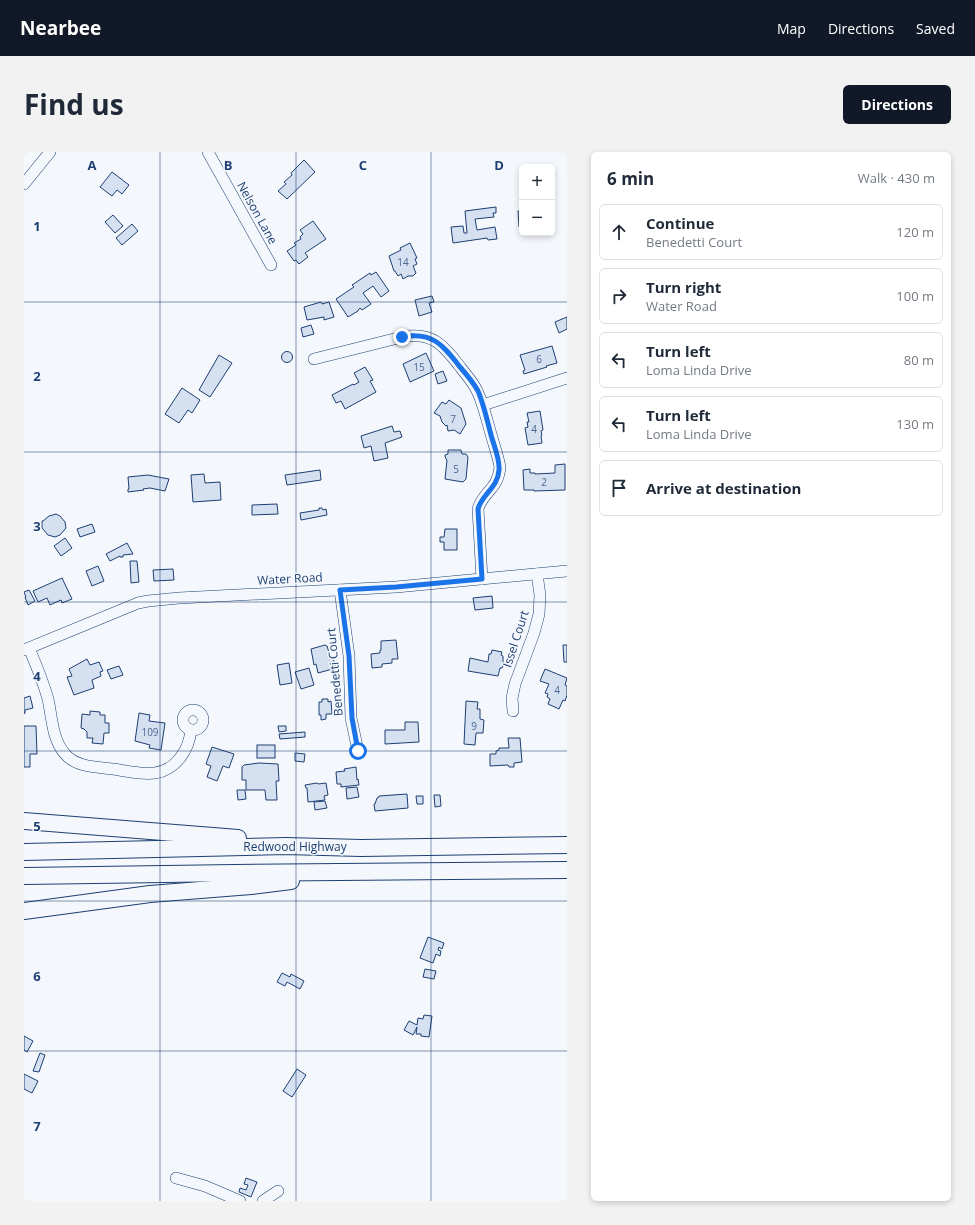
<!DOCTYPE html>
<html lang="en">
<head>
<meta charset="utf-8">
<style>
  body { margin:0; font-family:"Open Sans",sans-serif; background:#f2f2f3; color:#1f2937 }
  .controls { position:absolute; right:12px; top:12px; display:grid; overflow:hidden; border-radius:6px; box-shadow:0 2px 6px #0003 }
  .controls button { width:36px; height:36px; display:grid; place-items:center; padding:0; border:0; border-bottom:1px solid #e0e1e3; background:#fff; color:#1f2937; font:20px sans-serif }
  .stop { position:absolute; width:12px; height:12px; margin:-9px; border:3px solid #1a73e8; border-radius:50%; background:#fff }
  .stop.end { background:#1a73e8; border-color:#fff; box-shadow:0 1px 4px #0008 }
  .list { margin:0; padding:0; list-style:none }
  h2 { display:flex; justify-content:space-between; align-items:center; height:52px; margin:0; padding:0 16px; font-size:17px }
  h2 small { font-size:13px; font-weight:400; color:#747a83 }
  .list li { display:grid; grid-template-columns:26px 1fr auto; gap:12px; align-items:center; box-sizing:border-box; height:56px; margin:0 8px 8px; padding:0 8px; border:1px solid #e0e1e3; border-radius:6px }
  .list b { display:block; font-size:15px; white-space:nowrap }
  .list p { margin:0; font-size:13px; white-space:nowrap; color:#747a83 }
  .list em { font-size:13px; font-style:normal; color:#747a83 }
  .icon { flex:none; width:22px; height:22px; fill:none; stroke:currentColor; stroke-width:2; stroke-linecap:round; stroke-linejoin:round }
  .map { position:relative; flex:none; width:543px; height:1049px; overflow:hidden; border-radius:6px }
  header { display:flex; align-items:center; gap:24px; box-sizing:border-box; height:56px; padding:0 20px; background:#111827; color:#fff }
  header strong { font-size:19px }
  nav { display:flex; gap:22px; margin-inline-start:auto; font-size:14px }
  .intro { display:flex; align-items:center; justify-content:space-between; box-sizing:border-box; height:96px; padding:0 24px }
  h1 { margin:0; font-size:28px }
  .button { padding:10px 18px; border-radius:6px; background:#111827; color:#fff; font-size:14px; font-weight:700 }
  main { display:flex; gap:24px; padding:0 24px }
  aside { flex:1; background:#fff; border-radius:6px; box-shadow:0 2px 6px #0003 }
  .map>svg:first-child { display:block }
  .building { fill:#d5e0f0; stroke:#1d3f73 }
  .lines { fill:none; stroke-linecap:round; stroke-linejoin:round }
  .minor-casing { stroke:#1d3f73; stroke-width:12 }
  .highway-casing { stroke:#1d3f73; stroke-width:18 }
  .minor { stroke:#f4f7fb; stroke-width:11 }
  .highway { stroke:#f4f7fb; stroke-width:16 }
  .route { stroke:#1a73e8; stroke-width:5 }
  .grid { fill:none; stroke:#1d3f73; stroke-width:1; stroke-opacity:0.55 }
  .labels { text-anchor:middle; stroke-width:3; stroke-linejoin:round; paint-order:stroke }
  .number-label { font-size:10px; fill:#4b6792 }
  .street-label { font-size:12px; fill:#1d3f73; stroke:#f4f7fb }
  .grid-label { font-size:13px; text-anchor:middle; font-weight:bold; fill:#1d3f73; stroke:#f4f7fb; stroke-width:3; stroke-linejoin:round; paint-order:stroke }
</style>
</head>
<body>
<header>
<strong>Nearbee</strong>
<nav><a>Map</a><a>Directions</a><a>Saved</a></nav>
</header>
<div class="intro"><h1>Find us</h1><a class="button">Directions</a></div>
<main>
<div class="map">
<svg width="543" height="1049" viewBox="0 0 543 1049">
  <rect width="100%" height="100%" fill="#f4f7fb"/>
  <g class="building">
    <path d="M280,8L291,20L263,47L254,39L262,32L260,30L268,23L267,21Z"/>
    <path d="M88,20L105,33L98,42L93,38L88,44L76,35Z"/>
    <path d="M472,55V61H469L470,65L451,67L453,78L471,75L473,87L464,88L463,86L429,91L427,75L439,74L440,81H443L441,59Z"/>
    <path d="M494,59H498V75H495Z"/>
    <path d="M89,63L99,74L91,81L81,70Z"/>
    <path d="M289,69L302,87L281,101L284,105L275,112L272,108L270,109L263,99L272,93L270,91L277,87L276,85L279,82L276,78Z"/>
    <path d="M108,72L114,79L98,93L92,86Z"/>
    <path d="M386,91L393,106L391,107L393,112L389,114L392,121L389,124H384L379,127L377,122L374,124L371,119H370L365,104L377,98L376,96Z"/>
    <path d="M352,120L365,139L357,145L349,134L339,141L347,152L338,158L336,156L334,158V159L324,165L312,147L330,135L328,133L346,121L347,123Z"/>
    <path d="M408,144L410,150L405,151L408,160L395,164L391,148Z"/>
    <path d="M297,150L298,152L305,150L310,165L300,168V165L283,168L280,155Z"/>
    <path d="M543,165V177L535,181L531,170Z"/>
    <path d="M287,173L290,182L279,185L277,176Z"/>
    <path d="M528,194L533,211L522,214L523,215L500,222L499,219L501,218L496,203Z"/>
    <circle cx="263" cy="205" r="5.5"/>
    <path d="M402,201L410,219L386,230L379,212Z"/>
    <path d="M195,203L208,211L186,245L175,238Z"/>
    <path d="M341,215L349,228L346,229L352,240L321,257L317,249L312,251L308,243L329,232L330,233L335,230L330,221Z"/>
    <path d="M419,219L423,229L414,232L411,222Z"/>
    <path d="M158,236L176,248L168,261L164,258L155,271L141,262Z"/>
    <path d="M425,248L437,256L442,272L436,282L430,278L424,279L423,273L422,274L418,270L416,264L410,261L418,250L422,252Z"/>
    <path d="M516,259L519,278L517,279L518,283L517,284L518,291L504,293L501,276L504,275L503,270H505L503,261Z"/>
    <path d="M368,274L370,280L376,279L378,285L361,291L364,306L350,309L347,294L340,296L337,284Z"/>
    <path d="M424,298H437L438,302H442L444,305L442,327L439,330L421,327L423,308L422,307L421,304V303L424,302Z"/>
    <path d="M541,312V338L510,339V338H500L499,318L506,317V321H511V322L531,321V313Z"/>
    <path d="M296,318L297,328L263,333L261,323Z"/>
    <path d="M180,322L181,331L196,330L197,348L169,350L167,323Z"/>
    <path d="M124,323L145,327L141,339L126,336L119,337L120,338L104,340V337H105L104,325Z"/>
    <path d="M253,352L254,362L228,363V353Z"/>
    <path d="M295,356H298L299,358L302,357L303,363L277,368L276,361L295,358Z"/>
    <path d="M32,362L36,364L41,370L42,376L36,383L31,385L24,383L18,376V369H19L25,364Z"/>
    <path d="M68,372L71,380L56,385L53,377Z"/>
    <path d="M421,377H433V398H420V390H416V385H420Z"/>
    <path d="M41,386L48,396L37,404L30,394Z"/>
    <path d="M103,391L109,402L99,403V405H96V404L86,409L82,402Z"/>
    <path d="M106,409H113L115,430L107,431Z"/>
    <path d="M74,414L80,429L68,434L62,419Z"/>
    <path d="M149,417L150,428L130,429L129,418Z"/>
    <path d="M38,426L48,447L38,451L37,448L26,453L23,446L14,450L9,439Z"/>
    <path d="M5,438L11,449L4,453L1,445H2L0,440Z"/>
    <path d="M468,444L469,456L451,458L449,446Z"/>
    <path d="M372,488L374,507H368V511L358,512V515L348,516L347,502L356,501V498H357V489Z"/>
    <path d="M301,493L303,494L307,507L309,506L312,516L294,521L292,512L290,513L287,497Z"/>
    <path d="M539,493H543V510H540Z"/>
    <path d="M468,498L478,500L477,503L479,504V514L478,516H476L474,524L444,519L446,506L464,510L465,502H467Z"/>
    <path d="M63,507L66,513L75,510L79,519L76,520L77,524L68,528L70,536L50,543L43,525L48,524L45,517Z"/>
    <path d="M265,511L268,531L256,533L253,513Z"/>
    <path d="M95,514L99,523L87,527L83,518Z"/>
    <path d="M285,516L290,533L277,537L271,520Z"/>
    <path d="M521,517L543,526L541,533L543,534V543L541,549L539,548L535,557L524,552L526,547L523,545L524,542L521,541L525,532L516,529Z"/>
    <path d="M6,544L9,556L1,558V561L0,562V546Z"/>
    <path d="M298,547H304V550L307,549L308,562H302V567L297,568V563H295V550H298Z"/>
    <path d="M442,549L454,550L453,557H456V567L460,568L459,581H452L451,593L440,592Z"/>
    <path d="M66,559L76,560V563H81V571H85V581H80L79,592L68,591L69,586H63V580L60,577L57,576L58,562L66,563Z"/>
    <path d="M115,561L126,563L125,569L141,571L137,598L125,596L126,593L111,589Z"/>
    <path d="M381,570H394L395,590L361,592V578H381Z"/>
    <path d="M0,574H12L13,602H6V615H0Z"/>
    <path d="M254,574H262V579L255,580Z"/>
    <path d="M281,580V585L256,587L255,582Z"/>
    <path d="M484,586H496L498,610L490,611V615H485L484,613L466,614V602H472V599L475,598V596H485Z"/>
    <rect x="233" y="593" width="18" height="13"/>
    <path d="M188,595L210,602L205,616L199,614L193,629L183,625L187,614L182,612Z"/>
    <path d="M271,601L281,602L280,610L271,609Z"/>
    <path d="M235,611L254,612L255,629H252L253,648H242L241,638H222V628H218V615L220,613Z"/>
    <path d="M332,615L333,628L334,627L335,633L317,635V632H313L312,620L321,619L320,617Z"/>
    <path d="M293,631L294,632L302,631L304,643L300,644L301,648L284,650L283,636H282L281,633Z"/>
    <path d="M333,635L335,645L323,647L322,636Z"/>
    <path d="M213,638H221L222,647L214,648Z"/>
    <path d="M383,642L384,656L351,659L350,652H351L353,646L355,645V644Z"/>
    <path d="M410,643H416L417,654L411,655Z"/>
    <path d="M392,644H399V652H393Z"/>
    <path d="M301,649L303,656L291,658L290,650Z"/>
    <path d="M404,785L420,791L418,797L415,795L414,798L417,799L416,804L412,802L409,811L396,806Z"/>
    <path d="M401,817L412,819L410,827L399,825Z"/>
    <path d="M258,821L266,825L267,822L280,829L276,837L263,830L261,834L253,830Z"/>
    <path d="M400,863L408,864L405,885L397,884V882H392L393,875L389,883L380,878L385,869L393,873L394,866L399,867Z"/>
    <path d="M0,884L9,889L3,900L0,898Z"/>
    <path d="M16,901L21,903L15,920L9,919Z"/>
    <path d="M273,917L282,923L268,945L259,939Z"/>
    <path d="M0,922L14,929L8,941L0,937Z"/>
    <path d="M222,1026L233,1030L227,1045L215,1040L216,1036L222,1038L224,1033L220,1032Z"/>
  </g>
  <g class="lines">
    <g class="minor-casing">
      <g id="minor">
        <path d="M184,0L247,113"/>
        <path d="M0,32L26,0"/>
        <path d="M290,207L378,185C409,179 420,194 437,216C443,224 450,231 454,241C460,254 463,269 467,282C470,293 474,304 476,315C474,338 459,339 454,357L458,427"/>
        <path d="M459,253L543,226"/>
        <path d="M316,438L325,504L327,566L334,599"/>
        <path d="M5,496C12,513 19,529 24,547C28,565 28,587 41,602C52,615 72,615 89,617C102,619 117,623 131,621C152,618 165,598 167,578"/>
        <path d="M0,498L114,451L124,449L155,446L372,435L543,419"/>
        <circle cx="169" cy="568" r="10"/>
        <path d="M489,559L488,546L491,532L510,481L515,462L516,443L513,422"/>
        <path d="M152,1026L181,1034L216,1049"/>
        <path d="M239,1049L254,1039"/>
      </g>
    </g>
    <g class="highway-casing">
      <g id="highway">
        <path d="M0,669L214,686"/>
        <path d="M0,700L262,694L337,696L543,693"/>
        <path d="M0,724L211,721L543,718"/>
        <path d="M0,759L126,742L227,734L267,729"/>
      </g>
    </g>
    <use href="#minor" class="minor"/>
    <use href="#highway" class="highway"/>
  </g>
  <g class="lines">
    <path class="route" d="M334,599L328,566L325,504L316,438L372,435L458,427L454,357C458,342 474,336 475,318C476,307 470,294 467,283C463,268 460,253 454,239C449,230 443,223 436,215C419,193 408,179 378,185"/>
  </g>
  <path class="grid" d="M136,0V1049M272,0V1049M407,0V1049M0,150H543M0,300H543M0,450H543M0,599H543M0,749H543M0,899H543"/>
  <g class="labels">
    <g class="number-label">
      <text x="379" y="114">14</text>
      <text x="515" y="211">6</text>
      <text x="395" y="219">15</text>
      <text x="429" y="271">7</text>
      <text x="510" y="281">4</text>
      <text x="432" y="321">5</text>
      <text x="520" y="334">2</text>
      <text x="533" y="542">4</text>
      <text x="450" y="578">9</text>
      <text x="126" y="584">109</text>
    </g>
    <g class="street-label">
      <text transform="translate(233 61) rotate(61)" y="4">Nelson Lane</text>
      <text transform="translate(266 427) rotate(-3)" y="4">Water Road</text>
      <text transform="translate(492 487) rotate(-72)" y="4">Issel Court</text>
      <text transform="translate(311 520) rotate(-95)" y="4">Benedetti Court</text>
      <text x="271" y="699">Redwood Highway</text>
    </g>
  </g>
  <g class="grid-label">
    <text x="68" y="18">A</text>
    <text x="204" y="18">B</text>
    <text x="339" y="18">C</text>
    <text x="475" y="18">D</text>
    <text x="13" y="79">1</text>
    <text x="13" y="229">2</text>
    <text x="13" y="379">3</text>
    <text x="13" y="529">4</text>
    <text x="13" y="679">5</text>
    <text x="13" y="829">6</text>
    <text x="13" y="979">7</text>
  </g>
</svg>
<div class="controls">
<button>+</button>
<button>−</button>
</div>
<div class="stop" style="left:334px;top:599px"></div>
<div class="stop end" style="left:378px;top:185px"></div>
</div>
<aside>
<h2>6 min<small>Walk · 430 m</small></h2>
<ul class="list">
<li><svg class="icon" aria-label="ahead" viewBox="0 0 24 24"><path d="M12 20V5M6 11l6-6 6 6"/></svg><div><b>Continue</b><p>Benedetti Court</p></div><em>120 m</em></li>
<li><svg class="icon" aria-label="right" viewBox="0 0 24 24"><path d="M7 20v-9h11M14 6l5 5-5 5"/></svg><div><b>Turn right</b><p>Water Road</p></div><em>100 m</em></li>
<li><svg class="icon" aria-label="left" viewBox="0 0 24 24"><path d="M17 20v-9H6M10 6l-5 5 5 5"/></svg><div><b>Turn left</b><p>Loma Linda Drive</p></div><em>80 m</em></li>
<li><svg class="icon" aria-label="left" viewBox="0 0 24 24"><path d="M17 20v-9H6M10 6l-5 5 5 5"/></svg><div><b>Turn left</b><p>Loma Linda Drive</p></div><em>130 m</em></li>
<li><svg class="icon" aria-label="arrive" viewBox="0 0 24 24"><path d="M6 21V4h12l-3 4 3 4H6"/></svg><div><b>Arrive at destination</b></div></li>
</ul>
</aside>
</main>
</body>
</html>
